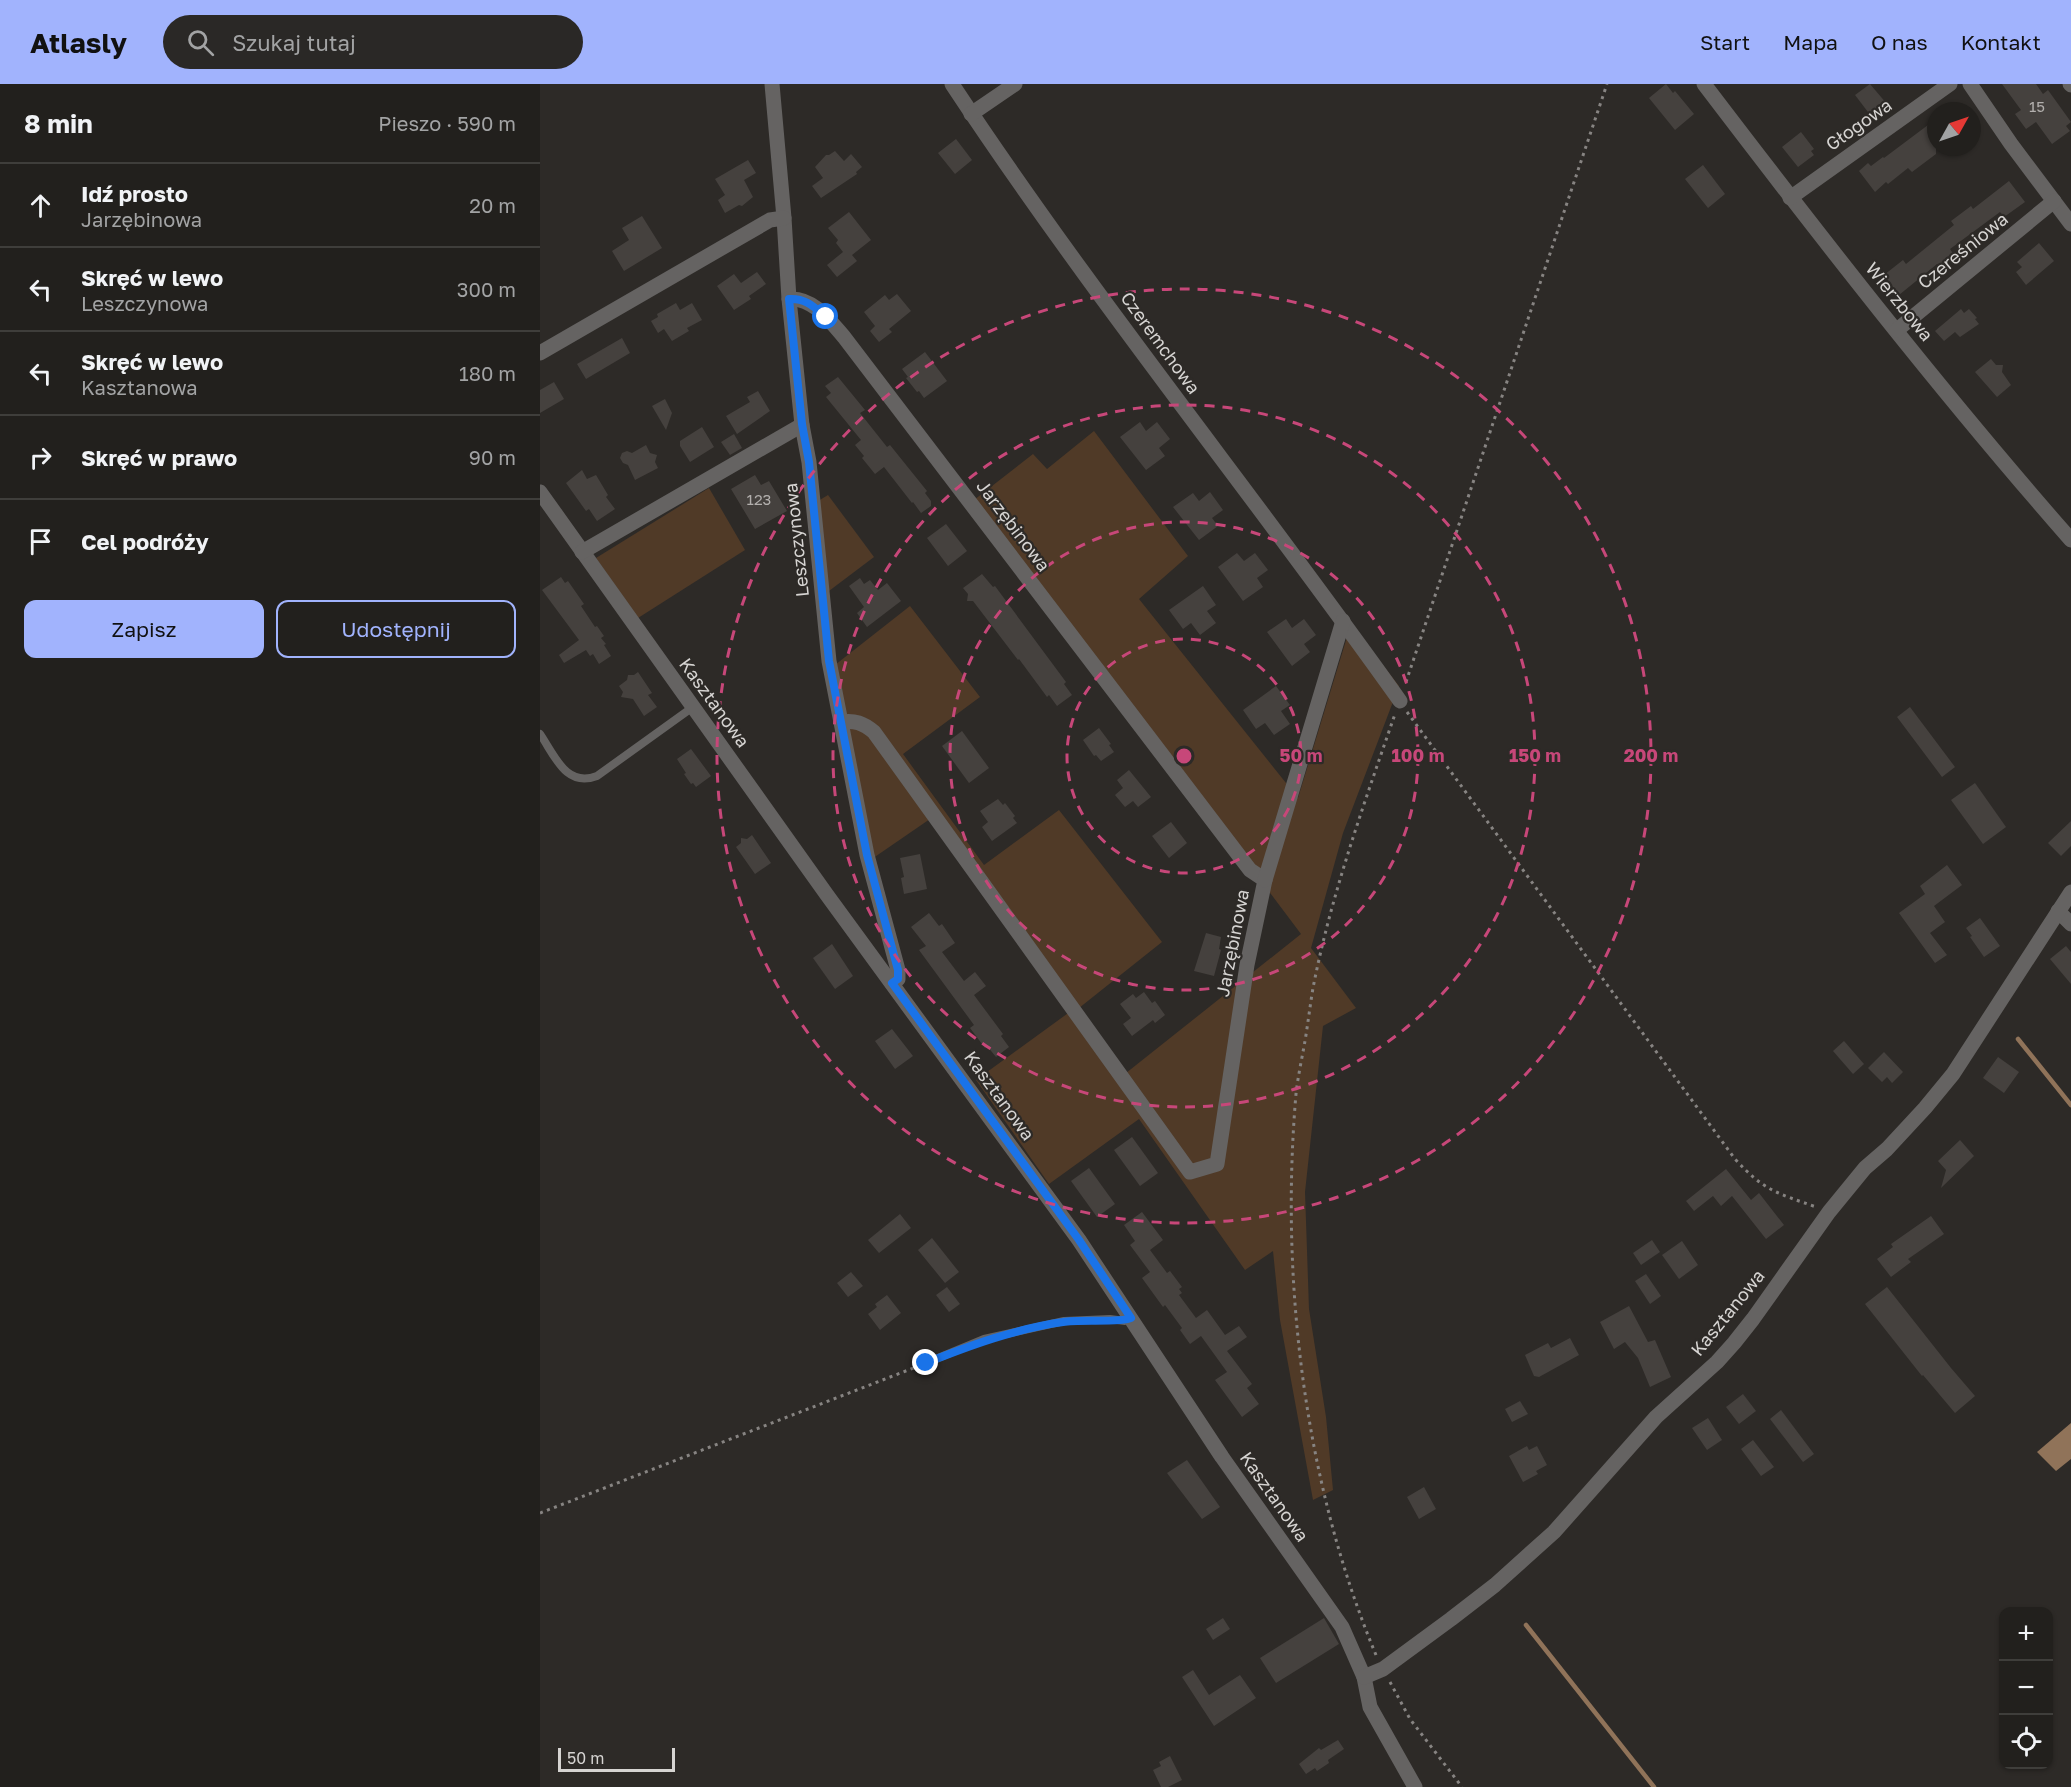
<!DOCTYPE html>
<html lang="pl">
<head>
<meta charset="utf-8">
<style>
  body { margin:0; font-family:"Golos Text",sans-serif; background:#2a2826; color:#f1f3f6 }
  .controls { position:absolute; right:18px; bottom:18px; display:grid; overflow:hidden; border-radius:12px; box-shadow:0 2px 4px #0004 }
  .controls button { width:54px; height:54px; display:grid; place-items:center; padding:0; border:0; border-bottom:2px solid #3f3e3b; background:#22201d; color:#f1f3f6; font:30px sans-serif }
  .compass { position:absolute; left:1387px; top:18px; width:54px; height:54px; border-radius:50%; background:#22201d; box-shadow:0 2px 4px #0004; rotate:50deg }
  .scale { position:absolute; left:18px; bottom:15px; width:117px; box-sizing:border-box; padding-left:6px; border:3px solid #d6d4d2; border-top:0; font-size:16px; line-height:21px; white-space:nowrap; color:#d6d4d2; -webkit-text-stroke:4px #2d2a27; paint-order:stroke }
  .stop { position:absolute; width:18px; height:18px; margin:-14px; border:4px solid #1a73e8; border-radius:50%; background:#fff }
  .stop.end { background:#1a73e8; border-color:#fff; box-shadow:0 2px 6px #0008 }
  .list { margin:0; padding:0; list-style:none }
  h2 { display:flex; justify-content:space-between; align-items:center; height:78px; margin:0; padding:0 24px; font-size:26px }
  h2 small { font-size:20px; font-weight:400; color:#a2a3a4 }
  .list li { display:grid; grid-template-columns:39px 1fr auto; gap:18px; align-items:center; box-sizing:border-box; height:84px; padding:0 24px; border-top:2px solid #3f3e3b }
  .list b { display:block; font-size:22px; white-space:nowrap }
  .list p { margin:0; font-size:20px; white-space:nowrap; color:#a2a3a4 }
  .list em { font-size:20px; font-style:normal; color:#a2a3a4 }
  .actions { display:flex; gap:12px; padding:18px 24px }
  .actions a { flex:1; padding:14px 0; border:2px solid #a1b3fd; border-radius:12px; text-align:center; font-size:21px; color:#a1b3fd }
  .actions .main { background:#a1b3fd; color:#111 }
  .icon { flex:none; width:33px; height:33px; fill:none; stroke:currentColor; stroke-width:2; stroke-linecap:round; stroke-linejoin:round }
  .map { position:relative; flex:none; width:1531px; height:1703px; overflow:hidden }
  header { display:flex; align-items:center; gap:36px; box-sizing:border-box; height:84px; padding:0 30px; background:#a1b3fd; color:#111 }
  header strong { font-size:28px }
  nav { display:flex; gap:33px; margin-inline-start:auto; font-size:21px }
  .search { width:420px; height:54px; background:#2a2826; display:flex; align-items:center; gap:15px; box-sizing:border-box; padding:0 21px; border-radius:33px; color:#a2a3a4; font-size:22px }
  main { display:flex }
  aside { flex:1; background:#22201d }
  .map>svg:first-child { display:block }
  .green { fill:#503a27 }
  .water { fill:#907359 }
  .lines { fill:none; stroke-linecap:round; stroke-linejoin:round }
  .stream { stroke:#907359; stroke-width:4.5 }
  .building { fill:#45413e }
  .path { stroke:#878482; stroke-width:3; stroke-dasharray:3 4.5; stroke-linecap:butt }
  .lane { stroke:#656362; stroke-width:8 }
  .street { stroke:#656362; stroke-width:15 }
  .route { stroke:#1a73e8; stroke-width:8 }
  .ring { fill:none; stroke:#c74779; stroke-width:3; stroke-dasharray:10 8 }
  .labels { text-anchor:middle; stroke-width:4.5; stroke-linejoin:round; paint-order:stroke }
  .number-label { font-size:15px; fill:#b2afad }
  .street-label { font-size:18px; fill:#d6d4d2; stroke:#2d2a27 }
  .centre { fill:#c74779; stroke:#2d2a27; stroke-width:3 }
  .ring-label { font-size:18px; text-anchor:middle; font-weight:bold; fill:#c74779; stroke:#2d2a27; stroke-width:4.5; stroke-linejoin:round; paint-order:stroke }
</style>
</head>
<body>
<header>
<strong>Atlasly</strong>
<div class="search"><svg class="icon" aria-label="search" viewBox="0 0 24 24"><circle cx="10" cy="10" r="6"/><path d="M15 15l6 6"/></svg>Szukaj tutaj</div>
<nav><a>Start</a><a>Mapa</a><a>O nas</a><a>Kontakt</a></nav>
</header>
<main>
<aside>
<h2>8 min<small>Pieszo · 590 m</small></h2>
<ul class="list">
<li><svg class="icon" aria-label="ahead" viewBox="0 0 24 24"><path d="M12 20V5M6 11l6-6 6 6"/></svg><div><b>Idź prosto</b><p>Jarzębinowa</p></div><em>20 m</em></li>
<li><svg class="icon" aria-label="left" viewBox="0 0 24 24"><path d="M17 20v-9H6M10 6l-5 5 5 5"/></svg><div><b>Skręć w lewo</b><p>Leszczynowa</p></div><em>300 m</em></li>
<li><svg class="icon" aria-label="left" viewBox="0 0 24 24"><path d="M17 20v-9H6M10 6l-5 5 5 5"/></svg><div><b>Skręć w lewo</b><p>Kasztanowa</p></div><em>180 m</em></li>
<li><svg class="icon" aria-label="right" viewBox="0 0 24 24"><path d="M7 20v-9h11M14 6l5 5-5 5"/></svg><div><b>Skręć w prawo</b></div><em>90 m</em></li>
<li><svg class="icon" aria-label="arrive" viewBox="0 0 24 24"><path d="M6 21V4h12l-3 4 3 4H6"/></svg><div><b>Cel podróży</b></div></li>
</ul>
<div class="actions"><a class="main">Zapisz</a><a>Udostępnij</a></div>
</aside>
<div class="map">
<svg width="1531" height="1703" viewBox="0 0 1531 1703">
  <rect width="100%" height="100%" fill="#2d2a27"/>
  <g class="green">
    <path d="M554,347L648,472L599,515L758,714L811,540L859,602L803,749L771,864L816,924L783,942L765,1108L769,1225L786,1333L793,1406L773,1416L740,1236L733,1167L705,1186L599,1035L509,1100L436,996L531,927L390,735L326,779L286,588L370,522L440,613L363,670L444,781L519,726L622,858L534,928L581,993L761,850L434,416L493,370L507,385Z"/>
    <path d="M169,404L205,466L98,534L56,474Z"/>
    <path d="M288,411L334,473L281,513L270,422Z"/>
  </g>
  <path class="water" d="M1531,1339V1375L1516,1387L1497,1368Z"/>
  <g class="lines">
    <g class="stream">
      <path d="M1478,955L1531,1021"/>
      <path d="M986,1541L1114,1703"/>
    </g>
  </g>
  <g class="building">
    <path d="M1126,0L1133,9L1135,7L1154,30L1135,46L1109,14Z"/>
    <path d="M1330,0L1347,20L1331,32L1315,11Z"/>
    <path d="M1462,0H1496L1503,10L1508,6L1531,38L1526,42L1530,47L1512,60L1496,38L1486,45L1475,30L1481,26Z"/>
    <path d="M1396,35V70L1372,88L1368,84L1348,100L1346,98L1335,108L1319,87L1328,79L1331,82L1343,73L1344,74Z"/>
    <path d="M1261,48L1274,65L1271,67L1274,71L1258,83L1242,63Z"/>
    <path d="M416,55L432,76L415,90L398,69Z"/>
    <path d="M295,67L304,77L311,70L322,83L316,88L317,90L281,114L272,102L283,94L275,83L286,71H289Z"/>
    <path d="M208,76L216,89L204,96L213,113L202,122L199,121L185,129L178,116L185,111L175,95Z"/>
    <path d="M1163,81L1185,110L1168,124L1145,95Z"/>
    <path d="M1469,97L1485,118L1464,133L1460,128L1410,165L1414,171L1399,183L1397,180L1359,211L1344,191L1363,176L1366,180L1414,141L1411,137L1431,122L1433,125Z"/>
    <path d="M309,128L331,156L312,171L317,177L297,193L287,181L303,168L296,159L298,156L288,144Z"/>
    <path d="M102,132L122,164L84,187L72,167L89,156L82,144Z"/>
    <path d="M1499,159L1514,177L1486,201L1476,188L1482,183L1477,178Z"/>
    <path d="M217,188L226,200L209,212L211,215L194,226L177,202L194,190L201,199Z"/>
    <path d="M357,210L371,227L349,245L352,248L339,258L330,247L335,242L324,228L345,211L349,216Z"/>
    <path d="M136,219L140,226L152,219L162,236L147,244L149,247L132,257L124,245L118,249L111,237L118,233L117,230Z"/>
    <path d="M1421,225L1424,229L1429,225L1437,234L1435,235L1439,240L1420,253L1415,248L1404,257L1395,247Z"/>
    <path d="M82,254L90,269L46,295L37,280Z"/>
    <path d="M385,268L407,297L384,314L379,307L377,308L366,294L368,293L362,285Z"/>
    <path d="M1451,275L1456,281H1463L1462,288L1471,301L1457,313L1435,288Z"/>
    <path d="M298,293L325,326L320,329L347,363L350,361L387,407L385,409L391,417V422L381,429L373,418L372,419L344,383L335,390L322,374L324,372L315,361L321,356L286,313L291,309L285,302Z"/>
    <path d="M14,298L24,315L0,329V306Z"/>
    <path d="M218,307L230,327L197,350L186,332L210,318L207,313Z"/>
    <path d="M125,315L132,329L126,346L112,322Z"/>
    <path d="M600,338L606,347L617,338L630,355L619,364L625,372L606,386L580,353Z"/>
    <path d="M162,343L174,363L150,378L140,362V357Z"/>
    <path d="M194,350L202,364L190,371L181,358Z"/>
    <path d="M106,361L110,369L117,371L115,378L118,384L95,396L88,381L83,379L80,374L82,369L87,367L92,369Z"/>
    <path d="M42,386L47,395L56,391L68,411L66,413L75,425L57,437L49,425L46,427L26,399Z"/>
    <path d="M215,391L221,401L229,397L247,427L215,445L191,405Z"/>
    <path d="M670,408L683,426L672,434L678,442L659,456L633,423L653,409L659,417Z"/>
    <path d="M406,440L427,467L408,482L387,454Z"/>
    <path d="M697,469L704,477L715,469L728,486L717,494L723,503L703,517L678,483Z"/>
    <path d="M442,490L453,503L455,502L526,598L524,600L532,611L517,622L509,611L507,613L479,575L478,576L433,517H427L428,510L423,504Z"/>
    <path d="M21,493L25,499L28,497L44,520L41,522L55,543L57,542L64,552L61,554L66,560L64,561L71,572L59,580L53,570L50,572L46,566L24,579L19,571L39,556L2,506Z"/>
    <path d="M320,494L324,500L330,496L338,506L347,499L361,517L327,543L317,529L324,523L309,502Z"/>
    <path d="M663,502L676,521L667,527L676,539L660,551L651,539L643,545L629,526Z"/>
    <path d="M746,535L752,544L764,535L776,551L764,560L770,568L752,582L727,548Z"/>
    <path d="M98,588L112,609L108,611L117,623L104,632L93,615L81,613L83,608L79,602L87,596L88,591H94Z"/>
    <path d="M736,602L750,621L741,627L750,640L734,651L725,639L716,645L703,626Z"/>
    <path d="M1370,623L1415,683L1402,693L1357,633Z"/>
    <path d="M559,644L571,660L569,661L574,668L561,677L556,671L554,672L543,656Z"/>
    <path d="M422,647L449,684L429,699L402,662Z"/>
    <path d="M151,665L171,692L156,703L153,699L151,700L144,690L146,689L137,675Z"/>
    <path d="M589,686L611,713L598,723L593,717L585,723L575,711L583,704L577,696Z"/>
    <path d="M1435,699L1466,743L1443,760L1411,716Z"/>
    <path d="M458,715L463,721L465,719L475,732L473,734L477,739L452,757L442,743L448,738L440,727Z"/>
    <path d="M1531,737V762L1521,772L1508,759Z"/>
    <path d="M631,738L647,759L629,774L612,752Z"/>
    <path d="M212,751L231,779L215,790L196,763L201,759V754L207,755Z"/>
    <path d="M380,770L387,805L364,810L361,794L364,793L360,774Z"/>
    <path d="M1407,781L1422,801L1394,822L1405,838L1390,849L1407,871L1395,879L1359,829L1385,810L1380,802Z"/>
    <path d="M389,829L399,842L402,840L415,859L402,868L424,897L435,888L446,902L434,911L463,950L461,952L469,963L456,973L447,962L445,964L430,944L434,941L379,866L386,862L371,843Z"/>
    <path d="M1440,834L1460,862L1444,873L1430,853L1432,852L1426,844Z"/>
    <path d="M666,849L681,853L679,865L681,866L674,892L654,887Z"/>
    <path d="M292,860L313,892L295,905L273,874Z"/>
    <path d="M1526,862L1531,868V900L1510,875Z"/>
    <path d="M604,908L612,919L615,917L625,931L615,939L613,936L592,952L583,940L591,934L580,920L593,910L596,914Z"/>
    <path d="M352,945L373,972L355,985L335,957Z"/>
    <path d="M1304,957L1324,980L1313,990L1293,967Z"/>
    <path d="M1344,968L1363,988L1352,999L1347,993L1342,998L1328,984Z"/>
    <path d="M1458,973L1479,988L1464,1009L1443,994Z"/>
    <path d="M592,1053L618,1089L600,1102L574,1066Z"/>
    <path d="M1420,1056L1434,1072L1401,1104L1406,1086L1398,1077Z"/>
    <path d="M549,1084L575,1120L557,1133L531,1097Z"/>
    <path d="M1186,1085L1211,1116L1219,1109L1244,1141L1226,1155L1192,1112L1181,1122L1173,1112L1154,1127L1146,1117Z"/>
    <path d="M602,1128L623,1156L610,1166L627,1189L630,1187L642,1203L639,1205L642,1209L639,1211L656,1234L667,1226L685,1251L699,1242L707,1253L687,1267L712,1300L707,1304L719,1320L702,1333L675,1296L687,1288L661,1252L650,1260L640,1246L642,1244L625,1221L623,1223L602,1194L610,1188L590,1161L595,1157L584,1141Z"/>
    <path d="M360,1130L371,1144L339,1169L328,1156Z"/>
    <path d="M1391,1132L1404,1150L1368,1175L1371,1178L1351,1193L1337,1175L1353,1163L1351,1160Z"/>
    <path d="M392,1154L419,1188L405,1199L378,1166Z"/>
    <path d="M1112,1156L1120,1168L1101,1181L1093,1169Z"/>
    <path d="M1142,1157L1158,1181L1139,1195L1122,1171Z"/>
    <path d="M311,1188L323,1202L308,1213L297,1199Z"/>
    <path d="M1106,1190L1121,1212L1110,1220L1095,1197Z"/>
    <path d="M407,1203L420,1220L409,1228L396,1211Z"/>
    <path d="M1347,1203L1411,1284L1435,1312L1415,1329L1383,1291L1382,1292L1325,1220Z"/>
    <path d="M347,1211L361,1229L340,1246L328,1230L337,1223L335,1220Z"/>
    <path d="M1089,1222L1108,1258L1115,1256L1131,1293L1110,1303L1098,1274L1085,1258L1074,1265L1060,1238Z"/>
    <path d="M1030,1254L1039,1271L999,1293L994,1292L985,1271L1008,1259L1011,1264Z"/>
    <path d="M1203,1310L1216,1327L1199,1340L1186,1323Z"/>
    <path d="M980,1317L988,1330L972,1338L965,1325Z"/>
    <path d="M1241,1326L1274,1370L1263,1378L1230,1335Z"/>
    <path d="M1168,1334L1182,1356L1167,1366L1152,1344Z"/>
    <path d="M1213,1356L1234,1383L1221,1392L1201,1365Z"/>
    <path d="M987,1362L989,1366L997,1362L1007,1381L996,1387L998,1390L983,1398L969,1372Z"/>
    <path d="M647,1376L680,1423L662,1435L627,1389Z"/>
    <path d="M884,1403L896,1425L879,1435L867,1413Z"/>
    <path d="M683,1534L690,1545L673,1556L666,1545Z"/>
    <path d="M784,1534L799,1560L736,1599L720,1574Z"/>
    <path d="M653,1586L669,1611L700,1591L716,1614L674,1642L642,1593Z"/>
    <path d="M798,1656L804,1665L788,1676L789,1679L777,1687L775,1684L766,1690L759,1680L779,1664L781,1666Z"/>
    <path d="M630,1672L642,1696L628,1703H621L613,1686L621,1682L619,1678Z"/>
  </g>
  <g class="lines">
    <g class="path">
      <path d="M866,598L1067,0"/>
      <path d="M867,628L1195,1075C1224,1107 1237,1109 1276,1123"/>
      <path d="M0,1429L376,1283"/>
      <path d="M836,1571C764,1399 740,1195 756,1010C758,992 762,974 765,957C768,939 770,922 773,904C791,811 824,720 855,630"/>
      <path d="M850,1598L870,1635L922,1703"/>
    </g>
    <g class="lane">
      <path d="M0,650C15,672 26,704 57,692L153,623"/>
      <path d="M386,1279L444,1255L524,1237L570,1235L585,1237L591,1234"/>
    </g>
    <g class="street">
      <path d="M232,0L244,134L249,215L262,341L269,378L289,577L327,771L358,886V895L352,899"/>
      <path d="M412,0C552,212 713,410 860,617"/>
      <path d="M1164,0C1282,155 1402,309 1531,456"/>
      <path d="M1430,0L1471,60L1531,140"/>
      <path d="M1530,0L1531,1"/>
      <path d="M431,30L475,0"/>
      <path d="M1250,114L1410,0"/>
      <path d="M249,215C273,213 290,237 304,253L710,786L725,796L707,881L677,1080L650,1088L334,648C323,639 315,636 301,638"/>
      <path d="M1357,246L1514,117"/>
      <path d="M0,269L230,136L244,134"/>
      <path d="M0,408L287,811L539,1156L682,1373L802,1543L824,1593L830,1623L875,1703"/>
      <path d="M42,468L262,341"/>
      <path d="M725,796L803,537"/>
      <path d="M1518,827L1531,840"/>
      <path d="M824,1593L843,1585L911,1535L955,1501L1014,1448L1116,1333L1177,1278L1194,1259L1213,1235L1289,1128L1325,1084L1347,1065L1385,1024L1413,990L1531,808"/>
    </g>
  </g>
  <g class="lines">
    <path class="route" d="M286,233C274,223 266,214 249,215L262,340L269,378L289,577L327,771L358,886V895L352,899L539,1156L591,1234C581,1239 538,1235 523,1238C475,1245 431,1261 386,1279"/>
  </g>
  <g class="ring">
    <circle cx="644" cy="672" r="117"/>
    <circle cx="644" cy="672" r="234"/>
    <circle cx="644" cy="672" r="351"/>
    <circle cx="644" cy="672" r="467"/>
  </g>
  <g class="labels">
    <g class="number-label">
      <text x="1497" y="28">15</text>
      <text x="219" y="421">123</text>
    </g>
    <g class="street-label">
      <text transform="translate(1319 41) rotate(-35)" y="6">Głogowa</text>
      <text transform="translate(1423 167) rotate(-39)" y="6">Czereśniowa</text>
      <text transform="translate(1359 218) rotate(51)" y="6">Wierzbowa</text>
      <text transform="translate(620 259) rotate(54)" y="6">Czeremchowa</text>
      <text transform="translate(473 442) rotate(53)" y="6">Jarzębinowa</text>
      <text transform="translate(257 456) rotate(-96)" y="6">Leszczynowa</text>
      <text transform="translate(174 619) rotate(54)" y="6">Kasztanowa</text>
      <text transform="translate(693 859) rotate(-79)" y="6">Jarzębinowa</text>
      <text transform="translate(459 1012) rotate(54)" y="6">Kasztanowa</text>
      <text transform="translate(1188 1229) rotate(-51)" y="6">Kasztanowa</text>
      <text transform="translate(734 1413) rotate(55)" y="6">Kasztanowa</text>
    </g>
  </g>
  <circle cx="644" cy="672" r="9" class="centre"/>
  <g class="ring-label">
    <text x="761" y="678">50 m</text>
    <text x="878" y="678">100 m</text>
    <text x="995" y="678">150 m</text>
    <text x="1111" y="678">200 m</text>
  </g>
</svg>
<div class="controls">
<button>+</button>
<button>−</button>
<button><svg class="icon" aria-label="locate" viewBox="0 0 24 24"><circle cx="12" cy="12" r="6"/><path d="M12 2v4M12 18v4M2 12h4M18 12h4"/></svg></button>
</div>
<svg class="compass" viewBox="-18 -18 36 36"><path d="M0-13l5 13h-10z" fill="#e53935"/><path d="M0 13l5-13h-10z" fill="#a2a3a4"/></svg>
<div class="scale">50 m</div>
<div class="stop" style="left:286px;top:233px"></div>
<div class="stop end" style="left:386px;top:1279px"></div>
</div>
</main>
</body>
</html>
